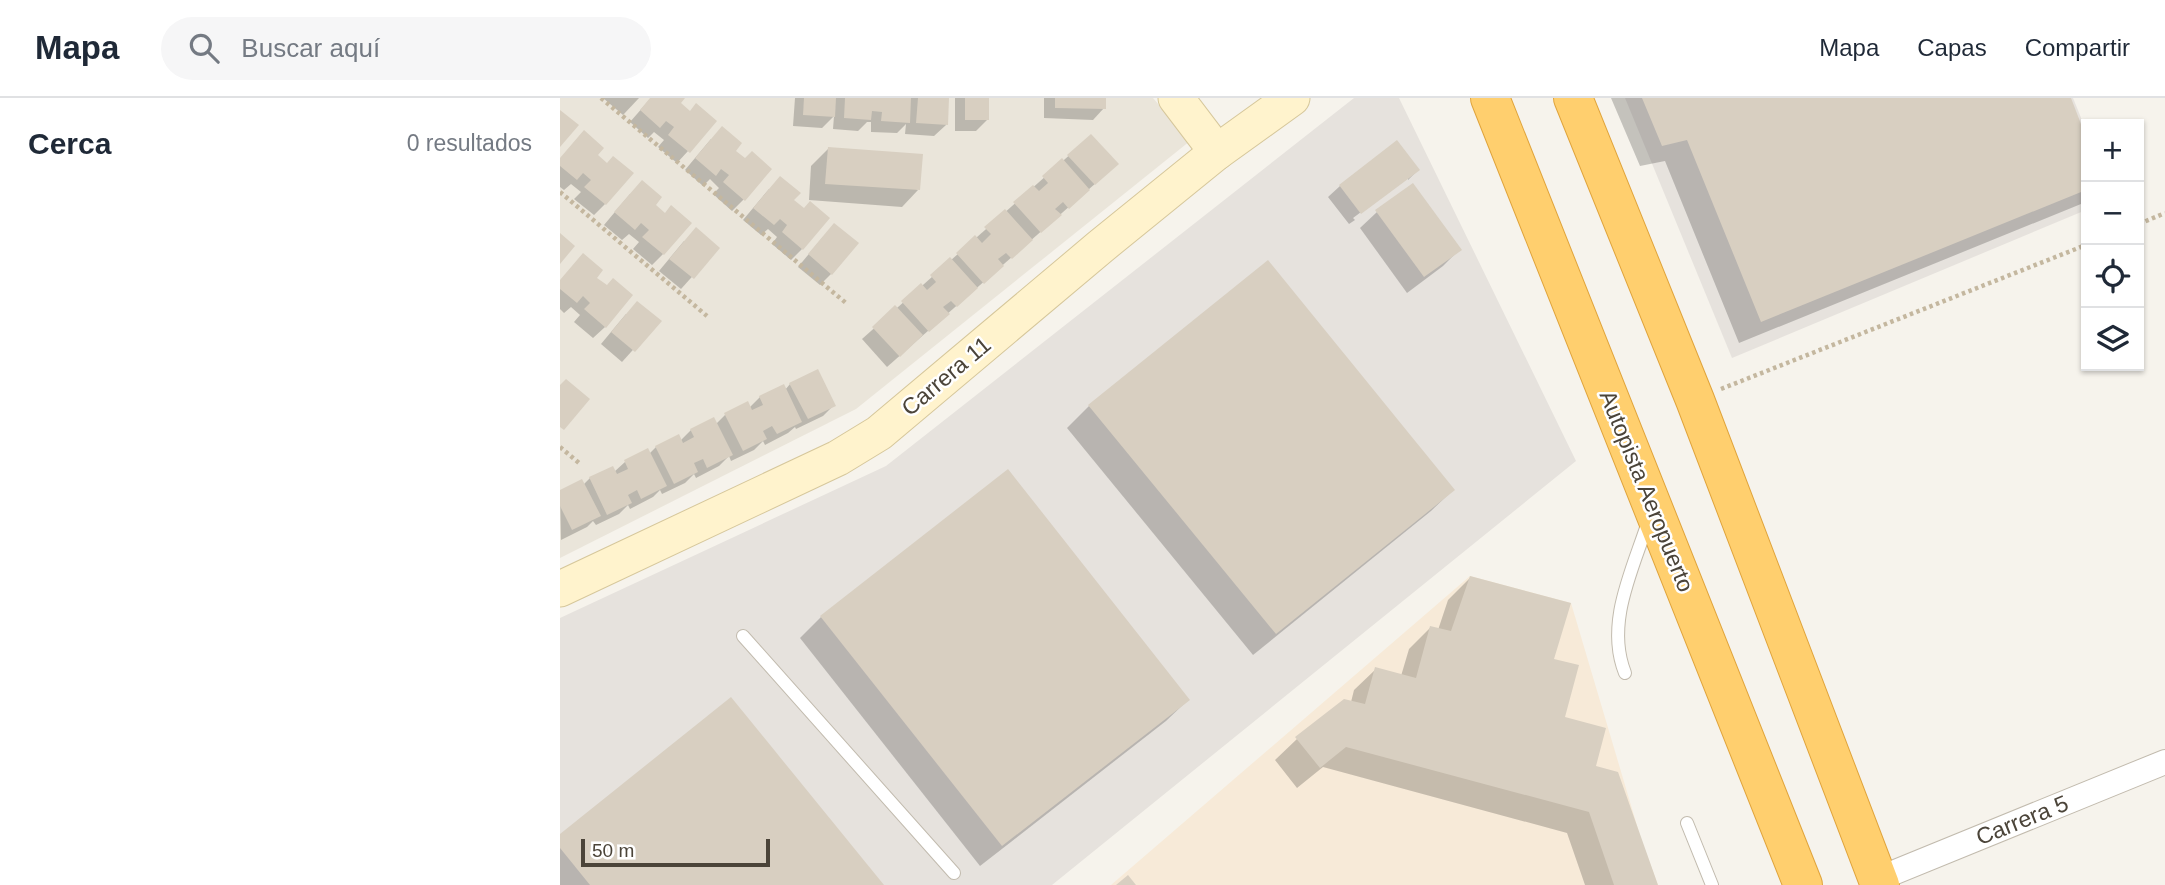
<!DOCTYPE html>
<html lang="es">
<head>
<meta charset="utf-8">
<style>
  body { margin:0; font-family:Helvetica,sans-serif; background:#f6f6f7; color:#1f2937 }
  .controls { position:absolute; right:21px; top:21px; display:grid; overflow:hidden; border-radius:0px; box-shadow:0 2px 5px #0004 }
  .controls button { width:63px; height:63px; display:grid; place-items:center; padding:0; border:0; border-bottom:2px solid #e0e1e3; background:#fff; color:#1f2937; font:35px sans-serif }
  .scale { position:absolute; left:21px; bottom:18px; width:189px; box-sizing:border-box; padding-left:7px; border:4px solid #4b4439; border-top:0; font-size:19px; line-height:24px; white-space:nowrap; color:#4b4439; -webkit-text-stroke:5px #fff; paint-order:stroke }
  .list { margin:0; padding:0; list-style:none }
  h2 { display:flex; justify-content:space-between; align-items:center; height:91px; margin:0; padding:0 28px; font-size:30px }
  h2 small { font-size:23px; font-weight:400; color:#747a83 }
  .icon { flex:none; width:38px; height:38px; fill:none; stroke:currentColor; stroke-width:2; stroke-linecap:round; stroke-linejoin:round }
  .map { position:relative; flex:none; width:1605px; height:787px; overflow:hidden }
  header { display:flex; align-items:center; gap:42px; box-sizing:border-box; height:98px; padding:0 35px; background:#fff; border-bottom:2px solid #e0e1e3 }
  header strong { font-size:33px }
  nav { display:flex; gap:38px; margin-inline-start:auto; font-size:24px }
  .search { width:490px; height:63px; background:#f6f6f7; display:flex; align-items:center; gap:18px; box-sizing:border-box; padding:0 24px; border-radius:38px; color:#747a83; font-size:26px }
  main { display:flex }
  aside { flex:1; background:#fff }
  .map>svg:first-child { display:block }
  .residential { fill:#eae5da }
  .commercial { fill:#f7ead8 }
  .industrial { fill:#e6e2dd }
  .shadow { fill:#0003 }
  .building { fill:#d8cfc1 }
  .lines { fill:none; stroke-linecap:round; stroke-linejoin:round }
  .lane-casing { stroke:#c2bbae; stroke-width:14 }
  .street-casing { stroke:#c2bbae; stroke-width:26 }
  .secondary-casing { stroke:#d6c79b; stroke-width:37 }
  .highway-casing { stroke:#e0a43c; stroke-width:40 }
  .path { stroke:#c4b79f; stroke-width:4.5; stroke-dasharray:3.5 3.5; stroke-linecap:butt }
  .lane { stroke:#fff; stroke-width:12 }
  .street { stroke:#fff; stroke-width:24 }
  .secondary { stroke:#fff3cd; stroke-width:35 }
  .highway { stroke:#ffcf6e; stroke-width:38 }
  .labels { text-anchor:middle; stroke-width:5; stroke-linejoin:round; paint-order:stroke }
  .street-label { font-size:23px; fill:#4b4439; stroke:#fff }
</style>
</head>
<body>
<header>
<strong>Mapa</strong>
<div class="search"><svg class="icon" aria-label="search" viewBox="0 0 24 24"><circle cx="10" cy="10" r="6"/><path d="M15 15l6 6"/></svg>Buscar aquí</div>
<nav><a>Mapa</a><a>Capas</a><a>Compartir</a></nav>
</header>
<main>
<aside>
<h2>Cerca<small>0 resultados</small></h2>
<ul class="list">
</ul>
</aside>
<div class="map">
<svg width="1605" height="787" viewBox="0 0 1605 787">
  <rect width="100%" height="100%" fill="#f6f3ec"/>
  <path class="residential" d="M0,0H593L630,43L296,311L0,460Z"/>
  <path class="commercial" d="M910,478L1011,505L1081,741L1098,787H551Z"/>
  <g class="industrial">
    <path d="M794,0H839L1016,363L492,787H0V520L326,368Z"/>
    <path d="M1065,0H1513L1526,32V112L1172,260Z"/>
  </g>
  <g class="shadow">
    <path d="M43,0H79L63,17Z"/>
    <path d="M91,0H123L119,5L128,53L117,65L98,49L104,42L94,34L88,40L70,24Z"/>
    <path d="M235,0H388L386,27L374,38L345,36L346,26L337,35L311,34V24H307L298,33L273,31L274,18L262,30L233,28Z"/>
    <path d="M395,0H428V21L416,33H395Z"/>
    <path d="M484,0H545L544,10L533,22L484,20Z"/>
    <path d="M1051,0H1509L1526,43V101L1521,106L1179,245L1105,63L1080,68Z"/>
    <path d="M531,38L545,77L327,269L302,241Z"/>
    <path d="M151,41L174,53L184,101L172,113L153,96L159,90L150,81L143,88L125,72Z"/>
    <path d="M837,45L858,72L848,82V79L793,120L795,122L789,126L768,99L780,88Z"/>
    <path d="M268,51L358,92L342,109L249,102L251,68Z"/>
    <path d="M35,57L45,106L34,117L14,101L21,94L11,86L4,92L0,89V61Z"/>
    <path d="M209,91L232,102L242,151L231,162L212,146L217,139L208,131L201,137L183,122Z"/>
    <path d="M70,96L93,107L103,156L92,167L73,151L79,144L69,136L62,142L44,127Z"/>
    <path d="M817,114L900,151L883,168L847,195L800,130Z"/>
    <path d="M263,139L271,176L260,187L238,169Z"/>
    <path d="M124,143L158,150L121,191L99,173Z"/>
    <path d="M35,180L45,229L33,240L14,224L20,217L11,209L4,215L0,211V183Z"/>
    <path d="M66,216L99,223L62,264L41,246Z"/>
    <path d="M230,286L274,307L263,318L236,331L235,329L228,335L205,347L203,343L194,352L171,363L169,358L159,368L136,380L134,376L125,385L102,396L100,392L93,399L70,411L68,407L59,416L36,427L33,423L27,429L1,442L0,394L23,387L30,380L54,374L65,364L89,356L96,349L120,343L131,332L156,326L165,317L189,310L200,299L225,292Z"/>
    <path d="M529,308L893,392L871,413L693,557L507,330Z"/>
    <path d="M910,480L992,562L1003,620L1034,669L1096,787H1025L1007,735L763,669L737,690L715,662L737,641L791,604L794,592L816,571L841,578L849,551L870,530L878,532L888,502Z"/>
    <path d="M261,519L628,602L606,623L420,768L240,540Z"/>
    <path d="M0,738L321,787H0Z"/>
  </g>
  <g class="building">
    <path d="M90,0H125L121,5L130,13L136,5L157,23L130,55L108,37L114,29L106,23L100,30L80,12Z"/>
    <path d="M244,0H276L275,19L243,17Z"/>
    <path d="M285,0H351L350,25L321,23L322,14L312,13L311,22L284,20Z"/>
    <path d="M358,0H389L388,27L356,25Z"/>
    <rect x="405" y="0" width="24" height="22"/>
    <path d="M495,0H546V11L495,10Z"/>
    <path d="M1082,0H1511L1526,39V92L1201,224L1127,42L1102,48Z"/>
    <path d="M0,12L19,27L0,49Z"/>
    <path d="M162,28L182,45L176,53L185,60L192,53L212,71L185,103L163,84L169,77L161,71L156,78L135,60Z"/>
    <path d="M24,32L44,50L38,57L47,65L53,58L74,75L46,107L24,89L31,82L23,75L17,82L0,68V60Z"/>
    <path d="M531,36L559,66L535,87L507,57Z"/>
    <path d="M837,42L860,72L801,116L779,87Z"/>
    <path d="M268,49L363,56L360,92L265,86Z"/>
    <path d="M502,60L530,92L509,111L503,104L495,111L502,117L481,135L453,104L473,87L479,93L488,85L482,78Z"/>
    <path d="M220,78L241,95L234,102L244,110L250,103L270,120L243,152L222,134L227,127L220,121L214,127L193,110Z"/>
    <path d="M82,82L102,99L96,107L105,115L111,107L132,125L104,157L82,139L89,132L81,125L75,132L54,114Z"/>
    <path d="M853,85L902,152L864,179L815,112Z"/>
    <path d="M445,111L473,142L452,161L446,155L438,161L444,168L424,186L396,155L415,137L422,145L431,136L424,129Z"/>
    <path d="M274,125L299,145L272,177L248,156Z"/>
    <path d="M136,129L160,150L134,181L109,161Z"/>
    <path d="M0,135L15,148L0,166Z"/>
    <path d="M23,155L43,172L37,180L47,187L53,180L73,197L46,230L24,211L30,205L23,198L17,205L0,191V182Z"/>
    <path d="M390,159L418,190L397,209L391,203L383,209L390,216L369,234L341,203L361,185L367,192L376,184L370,177Z"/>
    <path d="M708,162L895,392L716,536L528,307Z"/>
    <path d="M77,203L102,223L75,254L51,234Z"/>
    <path d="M335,207L363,237L340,259L312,229Z"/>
    <path d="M258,271L276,308L248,321L229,285Z"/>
    <path d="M6,281L30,301L4,332L0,329V287Z"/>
    <path d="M224,286L242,324L217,336L212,328L203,333L207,341L183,353L164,315L188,303L192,312L203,307L199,298Z"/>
    <path d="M154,319L173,357L147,370L143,361L134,365L138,374L114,386L95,348L119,336L123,345L134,339L130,331Z"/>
    <path d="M88,350L107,388L81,401L77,392L68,397L72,405L47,417L29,379L53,368L57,376L68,371L64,362Z"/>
    <path d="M448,371L630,602L442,748L260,518Z"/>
    <path d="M22,381L41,418L12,432L0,408V392Z"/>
    <path d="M910,478L1011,505L994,561L1019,567L1005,619L1046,630L1036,668L1058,674L1098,787H1054L1029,714L786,649L760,670L735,639L784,601L805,606L815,569L856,580L870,528L891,533Z"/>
    <path d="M171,599L324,787H30L0,750V736Z"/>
    <path d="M568,777L576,787H556Z"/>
  </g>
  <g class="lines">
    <g class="lane-casing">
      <g id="lane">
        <path d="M183,538L394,775"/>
        <path d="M1065,575C1045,525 1073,471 1088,424"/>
        <path d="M1127,725L1152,787"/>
      </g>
    </g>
    <g class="street-casing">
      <path id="street" d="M1318,781L1605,664"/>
    </g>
    <g class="secondary-casing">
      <g id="secondary">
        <path d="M616,0L657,54"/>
        <path d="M0,491L278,360L319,335L540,149L657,54L732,0"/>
      </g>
    </g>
    <g class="highway-casing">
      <g id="highway">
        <path d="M930,0L1243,787"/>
        <path d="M1013,0L1135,302L1320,787"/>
      </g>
    </g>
    <g class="path">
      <path d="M41,0L286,205"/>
      <path d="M0,94L147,218"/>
      <path d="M1579,126L1605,115"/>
      <path d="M1161,291L1526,147"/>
      <path d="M0,349L19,365"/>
    </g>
    <use href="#lane" class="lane"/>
    <use href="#street" class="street"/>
    <use href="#secondary" class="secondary"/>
    <use href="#highway" class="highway"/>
  </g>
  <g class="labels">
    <g class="street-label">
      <text transform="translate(386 278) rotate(-40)" y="8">Carrera 11</text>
      <text transform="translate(1087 393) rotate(68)" y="8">Autopista Aeropuerto</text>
      <text transform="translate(1462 722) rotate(-22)" y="8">Carrera 5</text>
    </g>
  </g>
</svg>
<div class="controls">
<button>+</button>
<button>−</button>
<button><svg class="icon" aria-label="locate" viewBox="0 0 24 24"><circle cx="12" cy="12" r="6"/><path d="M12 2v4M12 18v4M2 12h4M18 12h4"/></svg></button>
<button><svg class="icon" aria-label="layers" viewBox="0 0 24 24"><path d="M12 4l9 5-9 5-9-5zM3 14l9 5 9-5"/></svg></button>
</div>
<div class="scale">50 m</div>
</div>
</main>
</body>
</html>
